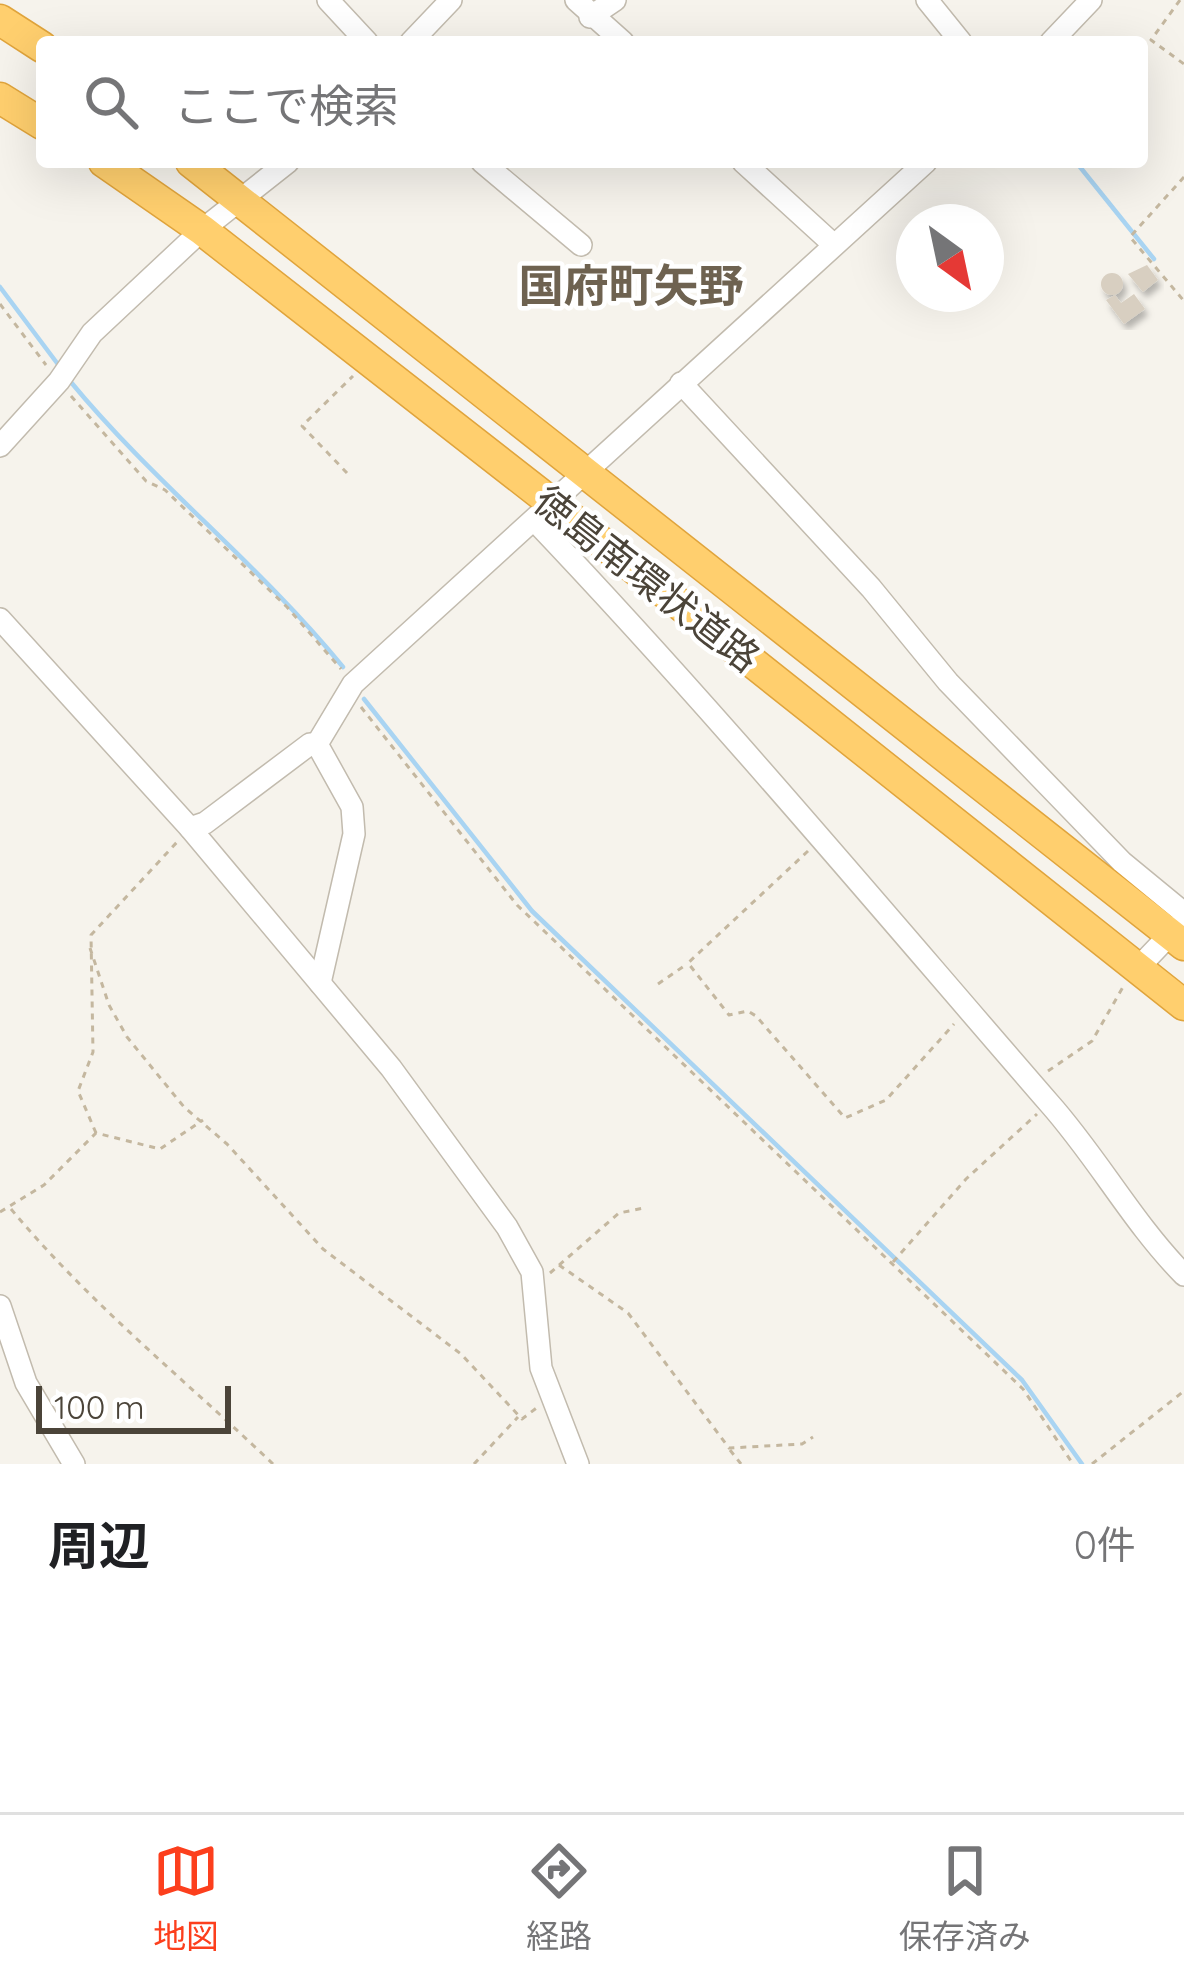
<!DOCTYPE html>
<html lang="ja">
<head>
<meta charset="utf-8">
<style>
  body { margin:0; font-family:Quicksand,"Noto Sans JP",sans-serif; background:#f6f6f6; color:#202124 }
  .compass { position:absolute; left:896px; top:204px; width:108px; height:108px; border-radius:50%; background:#fff; box-shadow:0 12px 48px #0002; rotate:147deg }
  .scale { position:absolute; left:36px; bottom:30px; width:195px; box-sizing:border-box; padding-left:12px; border:6px solid #4b4439; border-top:0; font-size:33px; line-height:42px; white-space:nowrap; color:#4b4439; -webkit-text-stroke:9px #fff; paint-order:stroke }
  .list { margin:0; padding:0; list-style:none }
  h2 { display:flex; justify-content:space-between; align-items:center; height:156px; margin:0; padding:0 48px; font-size:51px }
  h2 small { font-size:39px; font-weight:400; color:#757577 }
  .icon { flex:none; width:66px; height:66px; fill:none; stroke:currentColor; stroke-width:2; stroke-linecap:round; stroke-linejoin:round }
  .map { position:relative; flex:none; width:1184px; height:1464px; overflow:hidden }
  .search { position:absolute; background:#fff; box-shadow:0 12px 48px #0002; left:36px; right:36px; top:36px; height:132px; display:flex; align-items:center; gap:30px; box-sizing:border-box; padding:0 42px; border-radius:12px; color:#757577; font-size:45px }
  .sheet { height:348px; background:#fff }
  nav { display:flex; justify-content:space-around; align-items:center; box-sizing:border-box; height:168px; border-top:3px solid #e0e0e0; background:#fff; font-size:33px; color:#757577 }
  nav a { display:grid; justify-items:center; gap:6px }
  nav .on { color:#fc3f1d }
  .map>svg:first-child { display:block }
  .lines { fill:none; stroke-linecap:round; stroke-linejoin:round }
  .stream { stroke:#a9d4f2; stroke-width:4.5 }
  .building { fill:#d8cfc1; filter:url(#shadow) }
  .minor-casing { stroke:#c2bbae; stroke-width:24 }
  .highway-casing { stroke:#e0a43c; stroke-width:33 }
  .path { stroke:#c4b79f; stroke-width:3; stroke-dasharray:6 6; stroke-linecap:butt }
  .minor { stroke:#fff; stroke-width:21 }
  .highway { stroke:#ffcf6e; stroke-width:30 }
  .labels { text-anchor:middle; stroke-width:9; stroke-linejoin:round; paint-order:stroke }
  .street-label { font-size:39px; fill:#4b4439; stroke:#fff }
  .quarter-label { font-size:45px; font-weight:bold; fill:#6e6250; stroke:#fff }
</style>
</head>
<body>
<div class="map">
<svg width="1184" height="1464" viewBox="0 0 1184 1464">
  <defs>
    <filter id="shadow"><feDropShadow dx="3.5" dy="6" stdDeviation="3" flood-color="#0004"/></filter>
  </defs>
  <rect width="100%" height="100%" fill="#f6f3ec"/>
  <g class="lines">
    <g class="stream">
      <path d="M1076,162L1154,259"/>
      <path d="M0,287L60,367"/>
      <path d="M70,381C154,483 259,564 343,667"/>
      <path d="M364,699L532,911L1022,1380L1082,1464"/>
    </g>
  </g>
  <g class="building">
    <path d="M1147,265L1158,280L1143,292L1128,274Z"/>
    <circle cx="1112" cy="284" r="11"/>
    <path d="M1134,294L1145,309L1124,324L1106,300L1115,295L1121,303Z"/>
  </g>
  <g class="lines">
    <g class="minor-casing">
      <g id="minor">
        <path d="M328,0L367,42"/>
        <path d="M576,0L623,42"/>
        <path d="M927,0L961,42"/>
        <path d="M590,17L615,0"/>
        <path d="M411,42L451,0"/>
        <path d="M1051,42L1091,0"/>
        <path d="M482,162L581,245"/>
        <path d="M743,162L834,245"/>
        <path d="M681,383L871,588L948,682L1122,862L1184,913"/>
        <path d="M0,446L59,381L92,333L202,230L288,162"/>
        <path d="M534,520C713,708 879,907 1049,1103C1098,1158 1132,1222 1184,1275"/>
        <path d="M0,619L190,828L391,1068L507,1227L532,1272L541,1368L578,1464"/>
        <path d="M190,828L205,823L310,744H317"/>
        <path d="M1137,969L1179,925"/>
        <path d="M320,983L354,834L352,807L317,744L353,684L926,162"/>
        <path d="M0,1306L26,1383L74,1464"/>
      </g>
    </g>
    <g class="highway-casing">
      <g id="highway">
        <path d="M0,20L42,47"/>
        <path d="M0,98L42,124"/>
        <path d="M104,162L202,230L552,503L1184,1005"/>
        <path d="M191,162L1184,945"/>
      </g>
    </g>
    <g class="path">
      <path d="M1180,0L1151,40L1184,64"/>
      <path d="M1184,177L1130,237L1184,301"/>
      <path d="M0,304L46,365"/>
      <path d="M71,396L146,481L165,490L287,607L341,669"/>
      <path d="M347,473L302,426L353,376"/>
      <path d="M361,707L517,905L1023,1389L1073,1464"/>
      <path d="M808,851L688,963L729,1015L748,1011L756,1016L845,1118L886,1100L954,1024"/>
      <path d="M90,948L109,1005L127,1037L184,1107L227,1144L323,1249L461,1354L522,1419L539,1406"/>
      <path d="M658,984L687,964"/>
      <path d="M1048,1071L1092,1041L1123,987"/>
      <path d="M96,1133L78,1091L93,1052L91,935L178,841"/>
      <path d="M11,1209C90,1304 184,1379 273,1464"/>
      <path d="M0,1212L44,1185L96,1133L160,1149L203,1120"/>
      <path d="M893,1262L966,1179L1037,1114"/>
      <path d="M559,1265L628,1313L729,1448L802,1444L813,1437"/>
      <path d="M550,1273L619,1213L644,1208"/>
      <path d="M730,1450L741,1464"/>
      <path d="M474,1464L518,1417"/>
      <path d="M1092,1464L1184,1391"/>
    </g>
    <use href="#minor" class="minor"/>
    <use href="#highway" class="highway"/>
  </g>
  <g class="labels">
    <g class="street-label">
      <text transform="translate(647 579) rotate(38)" y="14">徳島南環状道路</text>
    </g>
    <g class="quarter-label">
      <text x="631" y="302">国府町矢野</text>
    </g>
  </g>
</svg>
<svg class="compass" viewBox="-18 -18 36 36"><path d="M0-13l5 13h-10z" fill="#e53935"/><path d="M0 13l5-13h-10z" fill="#757577"/></svg>
<div class="scale">100 m</div>
<div class="search"><svg class="icon" aria-label="search" viewBox="0 0 24 24"><circle cx="10" cy="10" r="6"/><path d="M15 15l6 6"/></svg>ここで検索</div>
</div>
<section class="sheet">
<h2>周辺<small>0件</small></h2>
<ul class="list">
</ul>
</section>
<nav>
<a class="on"><svg class="icon" aria-label="map" viewBox="0 0 24 24"><path d="M3 6l6-2 6 2 6-2v14l-6 2-6-2-6 2zM9 4v14M15 6v14"/></svg>地図</a>
<a><svg class="icon" aria-label="directions" viewBox="0 0 24 24"><path d="M12 3l9 9-9 9-9-9zM9 14v-3h6M13 9l2 2-2 2"/></svg>経路</a>
<a><svg class="icon" aria-label="saved" viewBox="0 0 24 24"><path d="M7 4h10v16l-5-4-5 4z"/></svg>保存済み</a>
</nav>
</body>
</html>
